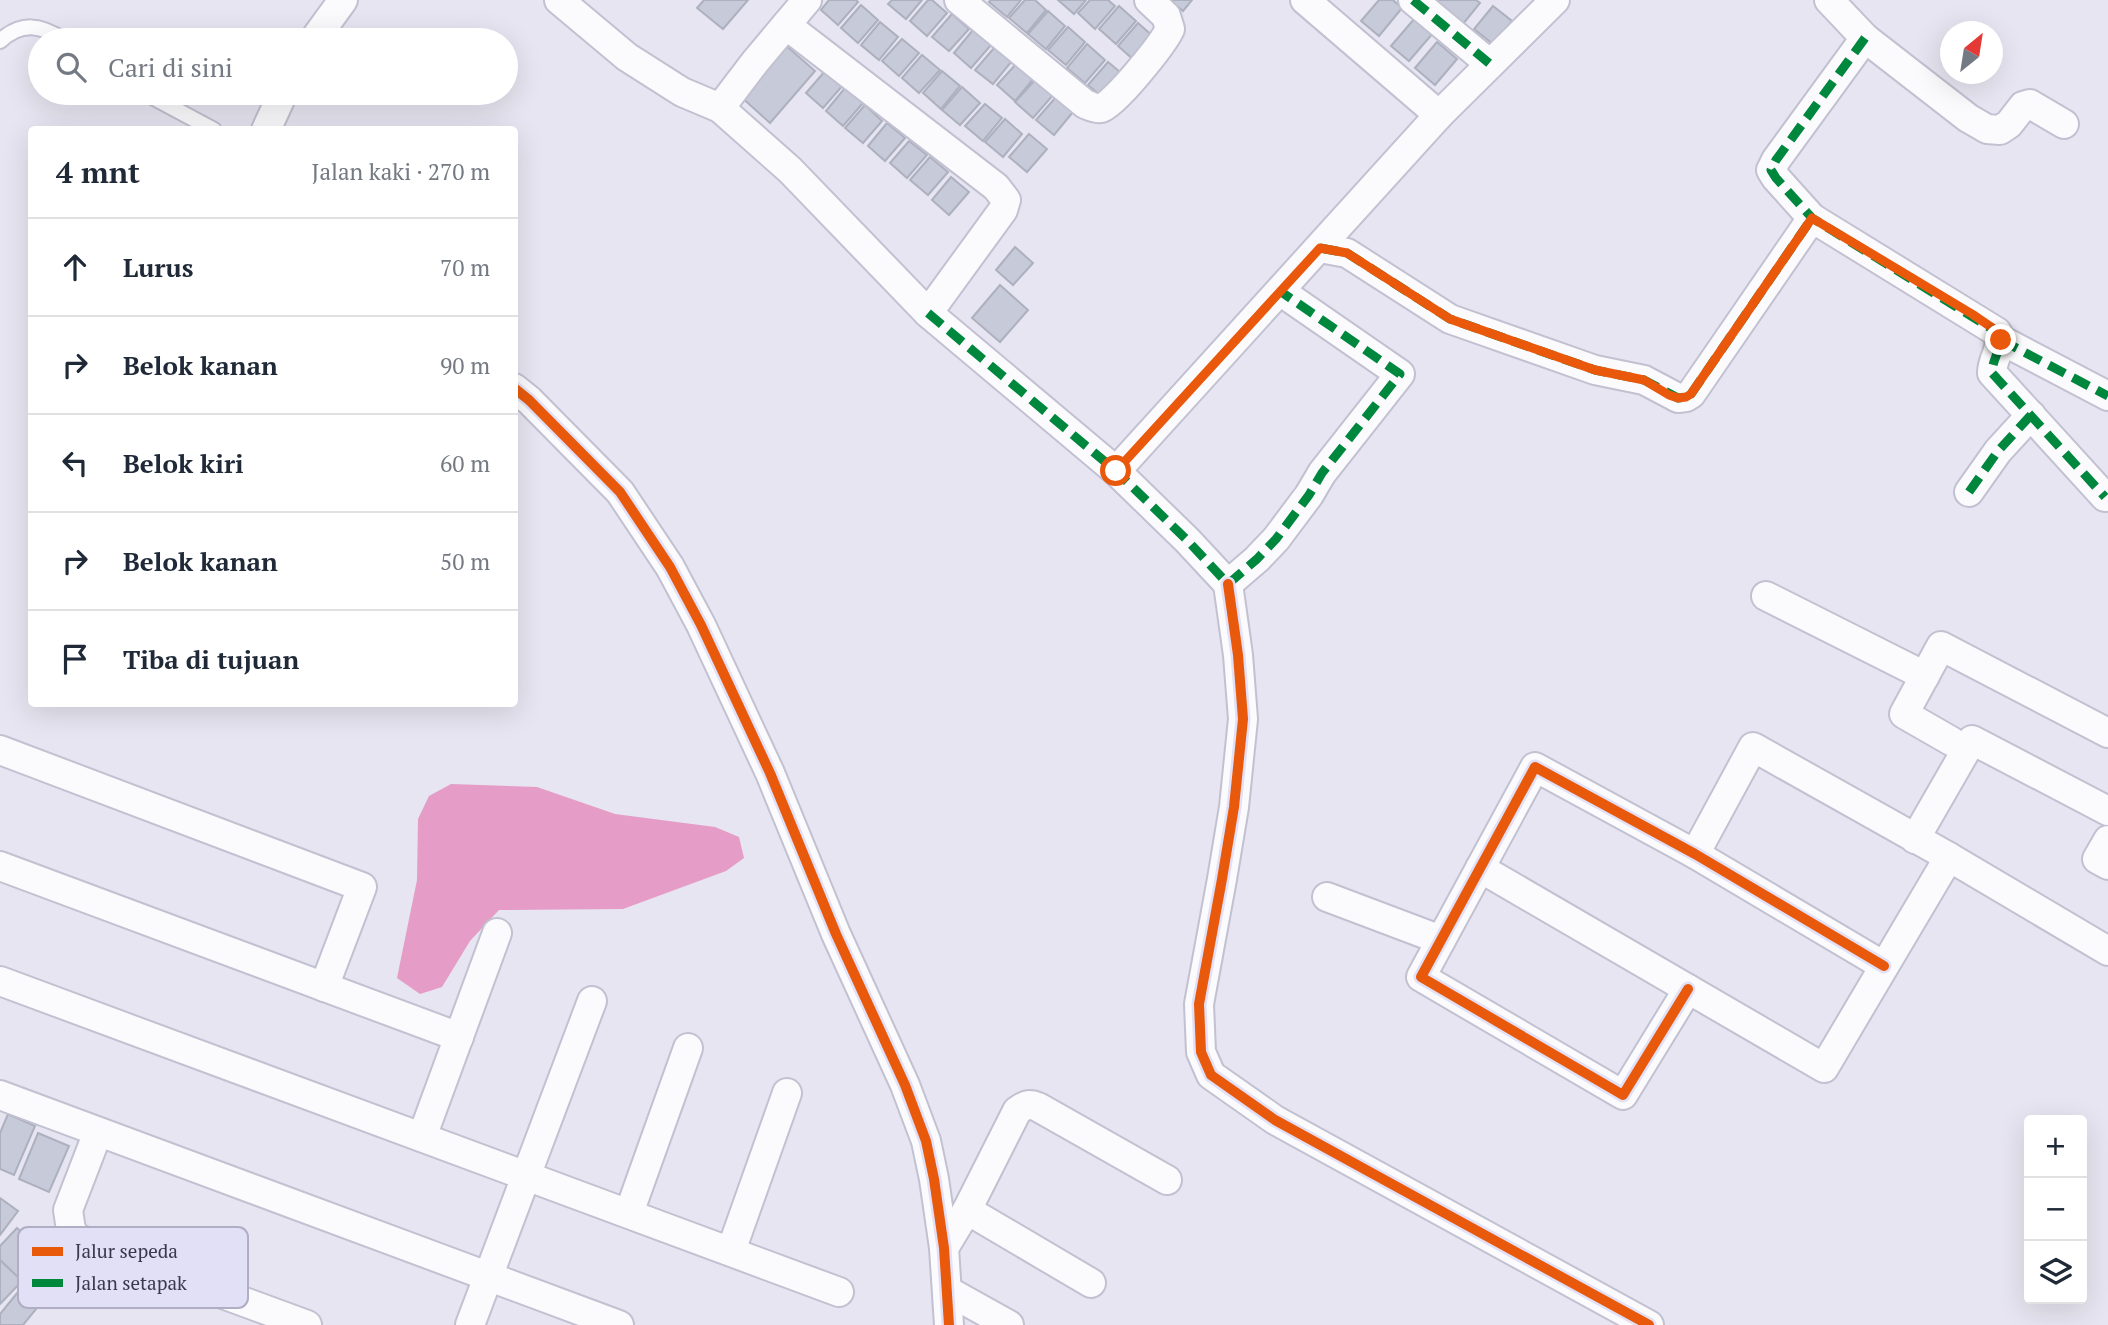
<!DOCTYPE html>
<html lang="id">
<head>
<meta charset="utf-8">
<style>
  body { margin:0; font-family:"PT Serif",serif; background:#f2f2f3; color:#1f2937 }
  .controls { position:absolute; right:21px; bottom:21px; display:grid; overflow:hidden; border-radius:7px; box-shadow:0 7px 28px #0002 }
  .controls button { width:63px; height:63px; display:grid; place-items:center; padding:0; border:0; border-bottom:2px solid #e0e1e3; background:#fff; color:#1f2937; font:35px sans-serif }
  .compass { position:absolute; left:1940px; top:21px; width:63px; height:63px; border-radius:50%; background:#fff; box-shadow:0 7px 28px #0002; rotate:30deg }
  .stop { position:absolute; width:21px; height:21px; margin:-16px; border:5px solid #ea580c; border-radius:50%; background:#fff }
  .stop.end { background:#ea580c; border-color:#fff; box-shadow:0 2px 7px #0008 }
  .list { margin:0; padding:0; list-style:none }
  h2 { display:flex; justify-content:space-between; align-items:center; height:91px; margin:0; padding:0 28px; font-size:30px }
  h2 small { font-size:23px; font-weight:400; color:#747a83 }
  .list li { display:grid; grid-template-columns:46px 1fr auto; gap:21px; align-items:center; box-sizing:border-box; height:98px; padding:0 28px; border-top:2px solid #e0e1e3 }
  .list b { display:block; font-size:26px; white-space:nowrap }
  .list em { font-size:23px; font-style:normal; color:#747a83 }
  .icon { flex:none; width:38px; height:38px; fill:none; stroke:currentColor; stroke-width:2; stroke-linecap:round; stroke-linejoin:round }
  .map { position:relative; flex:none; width:2108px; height:1325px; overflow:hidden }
  .search { position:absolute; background:#fff; box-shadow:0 7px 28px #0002; left:28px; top:28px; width:490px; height:77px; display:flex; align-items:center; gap:18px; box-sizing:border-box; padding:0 24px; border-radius:38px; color:#747a83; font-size:26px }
  .panel { position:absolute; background:#fff; box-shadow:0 7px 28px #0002; left:28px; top:126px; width:490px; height:581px; border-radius:7px }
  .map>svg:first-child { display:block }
  .water { fill:#e59cc6 }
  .building { fill:#c7cad9; stroke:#adb0be; stroke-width:2 }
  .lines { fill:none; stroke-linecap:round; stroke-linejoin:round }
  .lane-casing { stroke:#c2c1d1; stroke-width:18 }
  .street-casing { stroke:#c2c1d1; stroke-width:32 }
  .lane { stroke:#fbfbfd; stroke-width:14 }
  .street { stroke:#fbfbfd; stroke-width:28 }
  .quiet { stroke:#00873e; stroke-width:9; stroke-dasharray:18 9; stroke-linecap:butt }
  .cycleway-casing { stroke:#e1e0f6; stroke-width:15 }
  .cycleway { stroke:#e8590c; stroke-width:10 }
  .route { stroke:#ea580c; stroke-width:9 }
  .key { fill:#e1e0f6; stroke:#afaec4; stroke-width:2 }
  .key-label { font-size:19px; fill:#3a384e }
</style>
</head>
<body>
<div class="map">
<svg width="2108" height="1325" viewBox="0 0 2108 1325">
  <rect width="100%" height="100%" fill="#e6e5f1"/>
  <path class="water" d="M451,784L537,787L615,814L715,827L739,837L744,858L726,871L623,909L499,910L470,941L442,987L420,994L397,978L417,880L418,819L429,796Z"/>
  <g class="building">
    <path d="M704,0H748L723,29L697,8Z"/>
    <path d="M829,0H856L858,2L838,25L821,10Z"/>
    <path d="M892,0H922L906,19L888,4Z"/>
    <path d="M928,0H932L947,13L927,36L910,21Z"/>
    <path d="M991,0H1021L1007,17L989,2Z"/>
    <path d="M1025,0H1035L1046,10L1027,33L1009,18Z"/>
    <path d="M1058,0H1086L1074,14Z"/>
    <path d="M1090,0H1108L1115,6L1095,29L1078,13Z"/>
    <path d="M1170,0H1192L1183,11Z"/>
    <path d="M1379,0H1393L1402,8L1379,36L1361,21Z"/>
    <path d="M1435,0H1476L1480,3L1463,24Z"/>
    <path d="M861,5L878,20L858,43L841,28Z"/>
    <path d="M1119,6L1136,21L1116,44L1099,29Z"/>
    <path d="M1493,6L1512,21L1493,44L1474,29Z"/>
    <path d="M1048,11L1065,26L1046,49L1028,34Z"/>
    <path d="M952,14L969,29L949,51L932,37Z"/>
    <path d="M1415,18L1433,33L1409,61L1391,46Z"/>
    <path d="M880,22L898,37L879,60L861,45Z"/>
    <path d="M1138,23L1155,38L1135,61L1118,46Z"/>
    <path d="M1068,27L1085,42L1066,65L1048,50Z"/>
    <path d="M973,30L991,45L971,68L954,53Z"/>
    <path d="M902,39L919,53L899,76L882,61Z"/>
    <path d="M1437,42L1457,59L1435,85L1415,68Z"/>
    <path d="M783,43L815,71L770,123L739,95Z"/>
    <path d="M1087,44L1105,60L1085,83L1067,68Z"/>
    <path d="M995,47L1012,61L993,84L975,70Z"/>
    <path d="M922,55L940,70L919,93L902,78Z"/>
    <path d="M1108,62L1126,77L1106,100L1088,85Z"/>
    <path d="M1017,63L1034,78L1015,101L997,85Z"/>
    <path d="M826,70L843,85L823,108L806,93Z"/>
    <path d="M942,71L960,86L941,109L923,93Z"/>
    <path d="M1035,80L1053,95L1033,118L1015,102Z"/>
    <path d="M962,87L980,103L960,125L942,110Z"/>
    <path d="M845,88L863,103L843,126L826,111Z"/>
    <path d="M1056,97L1073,112L1054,135L1036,120Z"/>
    <path d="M985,104L1002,118L983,141L965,126Z"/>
    <path d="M865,105L882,121L863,143L845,128Z"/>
    <path d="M1005,119L1022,134L1003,157L985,142Z"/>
    <path d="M887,123L905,138L885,161L868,146Z"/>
    <path d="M1029,134L1047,149L1027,172L1009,157Z"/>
    <path d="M909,141L927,155L907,178L890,163Z"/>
    <path d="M930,157L948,172L928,195L910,180Z"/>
    <path d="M951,177L969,192L949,215L932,200Z"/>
    <path d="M1015,247L1033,263L1013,285L996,270Z"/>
    <path d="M1000,285L1028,310L1000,342L972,318Z"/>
    <path d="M8,1114L35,1126L14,1175L0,1169V1133Z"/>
    <path d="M38,1133L69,1146L49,1192L19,1179Z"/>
    <path d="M0,1198L18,1211L0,1235Z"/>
    <path d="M17,1228L51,1260L26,1285L0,1260V1246Z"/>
    <path d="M0,1260L22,1281L0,1304Z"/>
    <path d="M18,1292L37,1308L23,1325H0V1314Z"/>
  </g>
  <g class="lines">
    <g class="lane-casing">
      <g id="lane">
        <path d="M0,41C22,21 41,25 64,40"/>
        <path d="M145,93L214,130"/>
      </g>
    </g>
    <g class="street-casing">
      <g id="street">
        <path d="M559,0L627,57L682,92L720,108L755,62L807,0"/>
        <path d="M959,0L1085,104C1090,106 1095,109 1101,108C1115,104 1163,44 1170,29L1166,16L1149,0"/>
        <path d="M1305,0L1439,115"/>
        <path d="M1413,0L1490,64"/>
        <path d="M1829,0L1865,38L1968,118L1987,129L2000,130L2009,124L2023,106L2030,104L2064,124"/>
        <path d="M1865,38L1776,160L1771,170L1776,178L1812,218L1997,332C2005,347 1992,357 1992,373L2105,497"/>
        <path d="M314,40L343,0"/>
        <path d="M720,108L790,170L928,313L1003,210L1006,200L996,187L786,25"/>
        <path d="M266,130L283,93"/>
        <path d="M1320,248L1347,253L1450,319L1595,370L1644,380L1678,398L1686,397L1691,394L1812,218"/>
        <path d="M928,313L1116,471L1187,540L1228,584L1257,559L1276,539L1309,495L1322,473L1400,374L1280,291"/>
        <path d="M2001,340L2108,396"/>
        <path d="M514,388L529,400L620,492L670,567L701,625L770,773L836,934L905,1085L926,1141L934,1179L944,1248L949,1325"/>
        <path d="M1116,471L1439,115L1555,0"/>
        <path d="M1969,492L1998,451L2031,415"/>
        <path d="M1228,584L1238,655L1243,719L1234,807L1222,879L1199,1004L1201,1052L1211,1075L1275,1120L1649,1325"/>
        <path d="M1766,596L1925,676"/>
        <path d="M1951,741L1904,714L1941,646L2108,733"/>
        <path d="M0,750L362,887L324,987"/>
        <path d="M1915,839L1972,740L2108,811"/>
        <path d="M2108,840L2097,859L2108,865"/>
        <path d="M1695,854L1753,747L1949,857L2108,951"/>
        <path d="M0,866L459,1037"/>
        <path d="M1480,868L1824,1068L1949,857"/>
        <path d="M1327,897L1441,940"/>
        <path d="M0,981L839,1292"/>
        <path d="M1688,989L1623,1095L1421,977L1535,767L1695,854L1884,966"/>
        <path d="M0,1095L619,1325"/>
        <path d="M98,1132L68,1210L71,1230L77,1238L111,1253L307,1325"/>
        <path d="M422,1137L497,933"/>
        <path d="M967,1210L1091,1283"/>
        <path d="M629,1213L688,1048"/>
        <path d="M944,1248L967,1210L1017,1111C1025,1105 1029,1103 1038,1107L1167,1180"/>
        <path d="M731,1251L787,1093"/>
        <path d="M948,1291L1009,1325"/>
        <path d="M470,1325L592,1001"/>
      </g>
    </g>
    <use href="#lane" class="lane"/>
    <use href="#street" class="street"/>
    <g class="quiet">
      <path d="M1413,0L1490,64"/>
      <path d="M1865,38L1776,160L1771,170L1776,178L1812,218L1997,332C2005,347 1992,357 1992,373L2105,497"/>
      <path d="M1320,248L1347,253L1450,319L1595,370L1644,380L1678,398L1686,397L1691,394L1812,218"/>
      <path d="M928,313L1116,471L1187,540L1228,584L1257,559L1276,539L1309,495L1322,473L1400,374L1280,291"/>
      <path d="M2001,340L2108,396"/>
      <path d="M1969,492L1998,451L2031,415"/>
    </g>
    <g class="cycleway-casing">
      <g id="cycleway">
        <path d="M514,388L529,400L620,492L670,567L701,625L770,773L836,934L905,1085L926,1141L934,1179L944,1248L949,1325"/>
        <path d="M1228,584L1238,655L1243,719L1234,807L1222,879L1199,1004L1201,1052L1211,1075L1275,1120L1649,1325"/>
        <path d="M1688,989L1623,1095L1421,977L1535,767L1695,854L1884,966"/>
      </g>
    </g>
    <use href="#cycleway" class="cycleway"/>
  </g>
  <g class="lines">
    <path class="route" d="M1116,471L1320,248L1347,253L1450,319L1595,370L1644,380L1669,395L1678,398L1686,397L1691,394L1812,218L1972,314L1997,331L2001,340"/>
  </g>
  <rect x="18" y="1227" width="230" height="81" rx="10" class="key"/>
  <rect x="32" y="1247" width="31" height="9" fill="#e8590c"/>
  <rect x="32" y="1279" width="31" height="8" fill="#00873e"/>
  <g class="key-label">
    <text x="75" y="1258">Jalur sepeda</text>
    <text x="75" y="1290">Jalan setapak</text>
  </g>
</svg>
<div class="controls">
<button>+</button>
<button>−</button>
<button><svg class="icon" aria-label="layers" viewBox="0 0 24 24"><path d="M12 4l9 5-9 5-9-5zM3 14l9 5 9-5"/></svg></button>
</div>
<svg class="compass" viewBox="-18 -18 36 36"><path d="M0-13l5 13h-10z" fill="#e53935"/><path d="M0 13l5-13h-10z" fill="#747a83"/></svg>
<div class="stop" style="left:1116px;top:471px"></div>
<div class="stop end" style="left:2001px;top:340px"></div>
<div class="search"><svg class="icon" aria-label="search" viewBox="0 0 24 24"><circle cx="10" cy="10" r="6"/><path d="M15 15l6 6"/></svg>Cari di sini</div>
<section class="panel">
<h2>4 mnt<small>Jalan kaki · 270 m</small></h2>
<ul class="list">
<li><svg class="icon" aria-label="ahead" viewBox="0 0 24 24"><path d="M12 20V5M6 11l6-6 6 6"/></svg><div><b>Lurus</b></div><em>70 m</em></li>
<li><svg class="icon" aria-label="right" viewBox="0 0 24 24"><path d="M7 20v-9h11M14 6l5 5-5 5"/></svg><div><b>Belok kanan</b></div><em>90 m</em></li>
<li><svg class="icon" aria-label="left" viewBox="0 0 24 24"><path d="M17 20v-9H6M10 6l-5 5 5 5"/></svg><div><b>Belok kiri</b></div><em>60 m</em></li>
<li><svg class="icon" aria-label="right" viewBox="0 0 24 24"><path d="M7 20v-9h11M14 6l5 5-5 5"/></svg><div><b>Belok kanan</b></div><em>50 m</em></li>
<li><svg class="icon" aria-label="arrive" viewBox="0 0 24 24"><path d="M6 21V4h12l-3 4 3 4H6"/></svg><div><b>Tiba di tujuan</b></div></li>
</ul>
</section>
</div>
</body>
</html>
